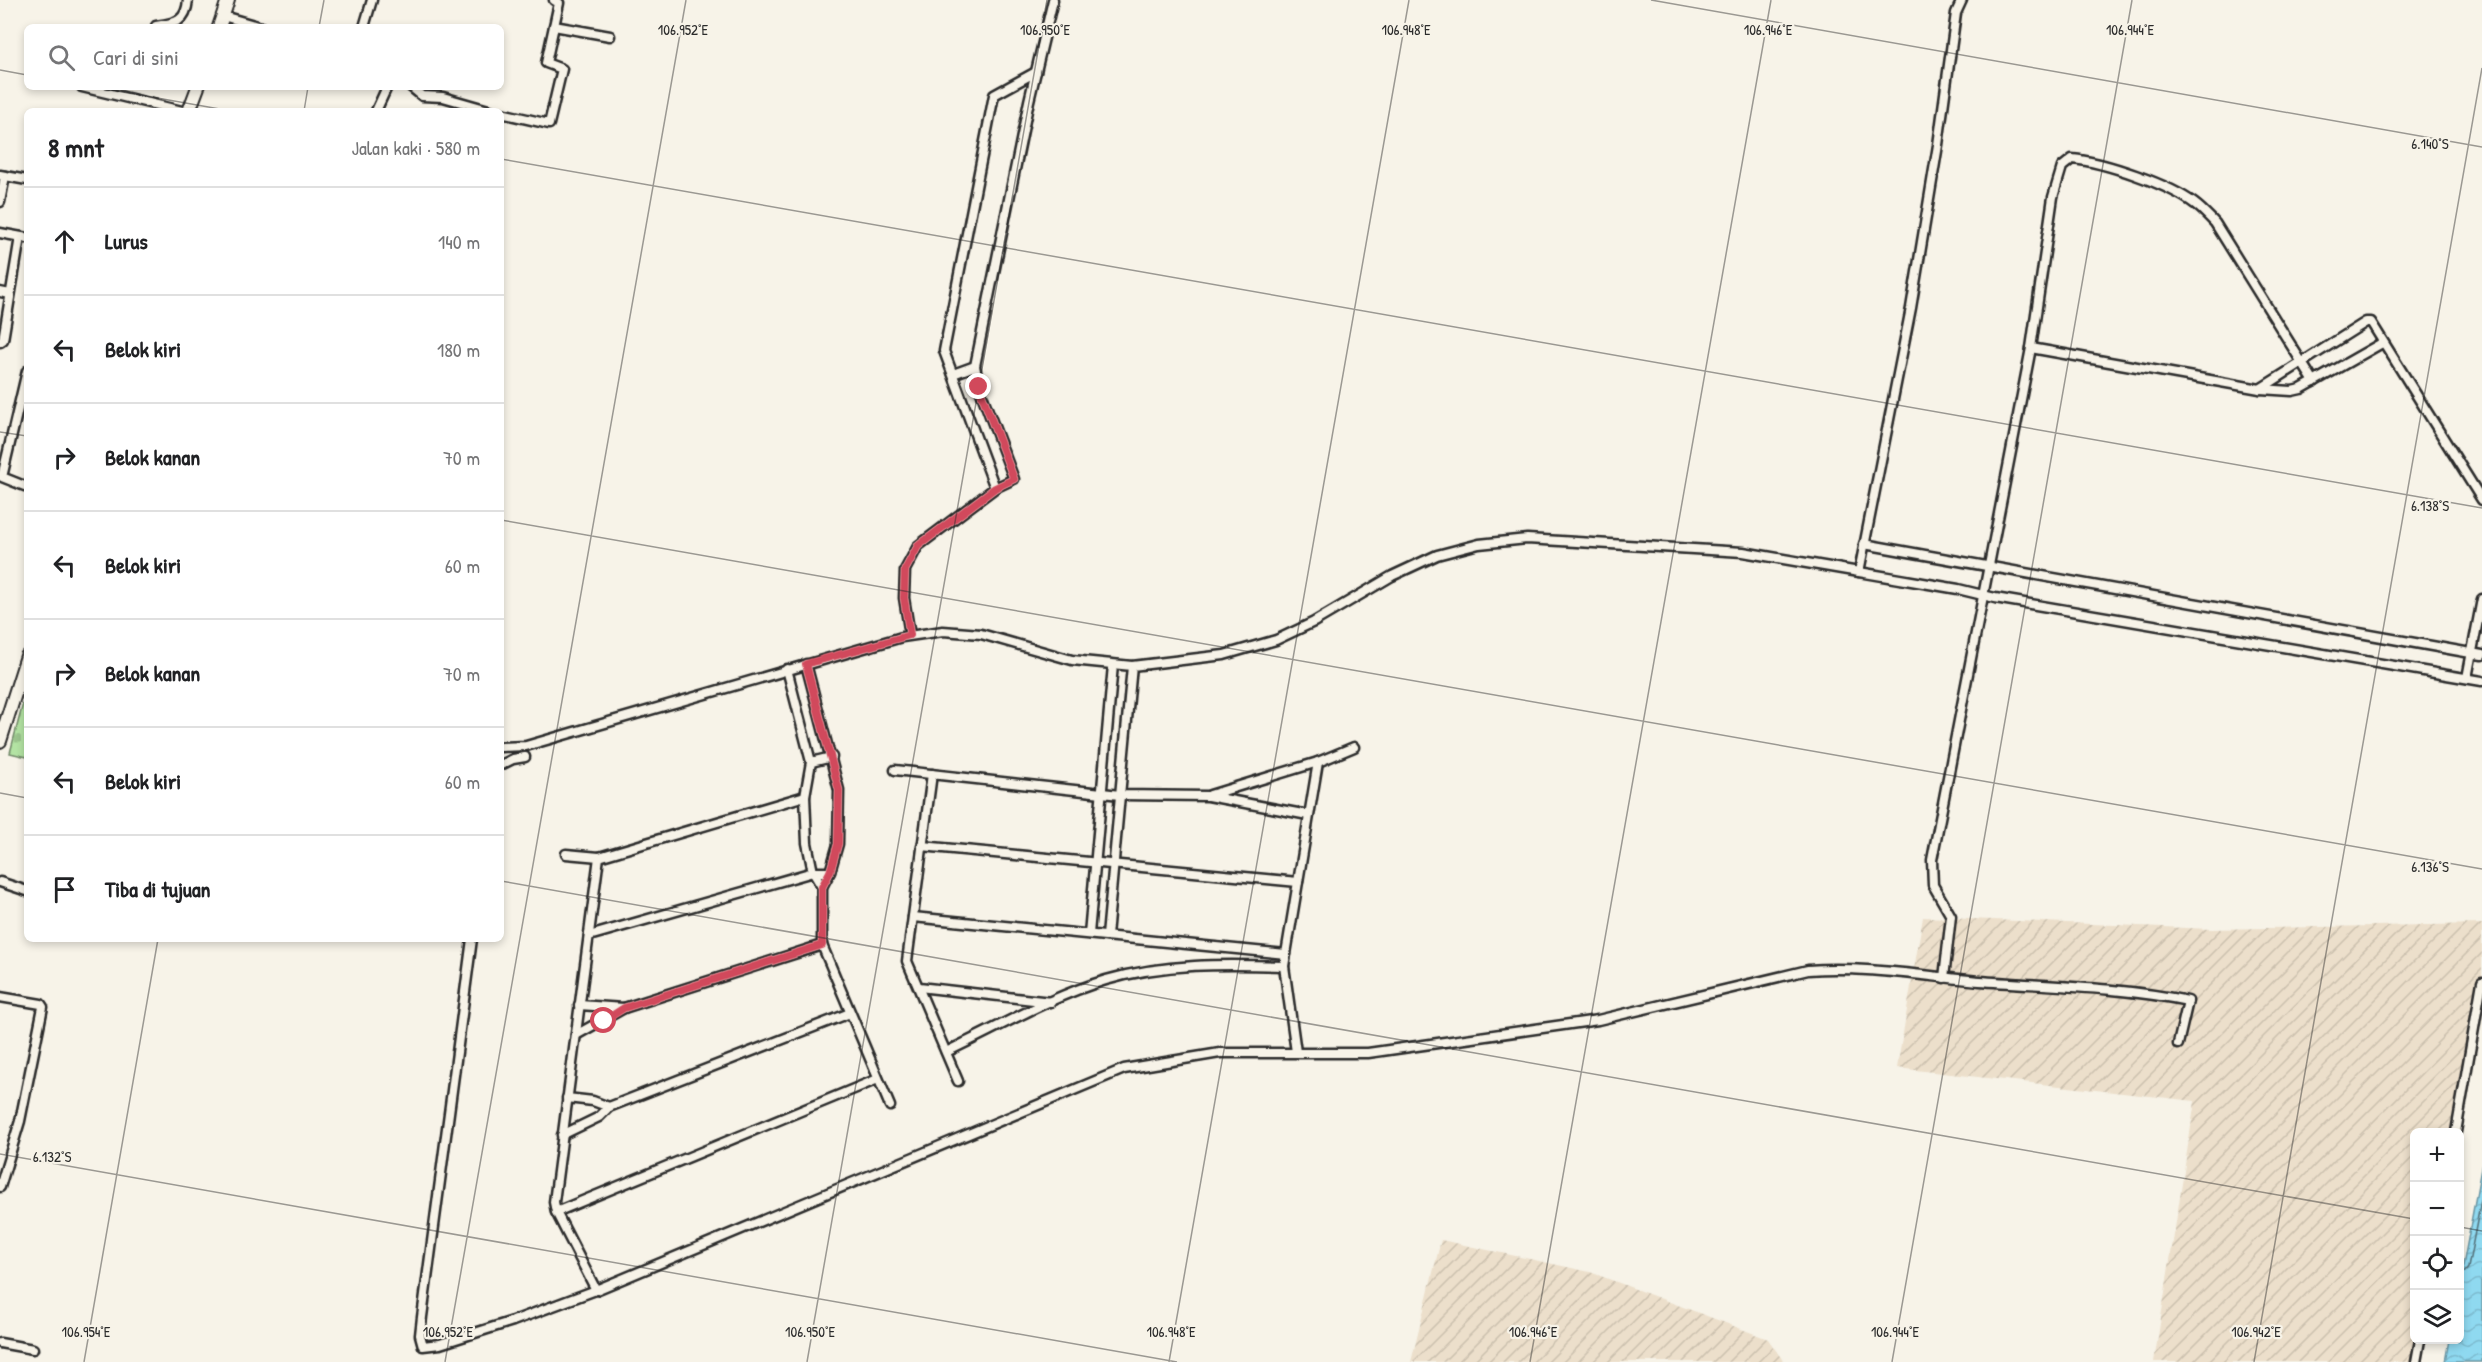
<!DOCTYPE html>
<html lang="id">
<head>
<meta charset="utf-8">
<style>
  body { margin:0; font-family:"Patrick Hand",sans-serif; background:#f6f6f6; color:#202124 }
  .controls { position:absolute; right:18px; bottom:18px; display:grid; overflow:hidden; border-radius:9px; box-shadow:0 3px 9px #0003 }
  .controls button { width:54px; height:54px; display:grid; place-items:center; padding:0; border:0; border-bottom:2px solid #e0e0e0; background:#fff; color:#202124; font:30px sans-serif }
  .stop { position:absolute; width:18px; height:18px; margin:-14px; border:4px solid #d1495b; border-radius:50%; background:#fff }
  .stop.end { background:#d1495b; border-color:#fff; box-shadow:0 2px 6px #0008 }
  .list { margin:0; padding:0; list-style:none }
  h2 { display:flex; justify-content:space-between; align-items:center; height:78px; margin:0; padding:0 24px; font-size:26px }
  h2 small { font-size:20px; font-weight:400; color:#757577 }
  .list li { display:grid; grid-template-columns:39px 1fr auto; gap:18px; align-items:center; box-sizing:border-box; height:108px; padding:0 24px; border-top:2px solid #e0e0e0 }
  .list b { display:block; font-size:22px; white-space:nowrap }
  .list em { font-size:20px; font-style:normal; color:#757577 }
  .icon { flex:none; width:33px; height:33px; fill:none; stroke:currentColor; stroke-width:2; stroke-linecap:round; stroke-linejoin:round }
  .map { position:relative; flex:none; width:2482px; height:1362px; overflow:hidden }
  .search { position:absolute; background:#fff; box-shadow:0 3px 9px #0003; left:24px; top:24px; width:480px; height:66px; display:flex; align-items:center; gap:15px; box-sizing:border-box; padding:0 21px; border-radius:9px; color:#757577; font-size:22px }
  .panel { position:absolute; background:#fff; box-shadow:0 3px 9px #0003; left:24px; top:108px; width:480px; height:834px; border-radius:9px }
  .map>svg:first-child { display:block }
  .industrial { fill:url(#industrial-furrows) }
  .cemetery { fill:url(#cemetery-stones); stroke:#6f8767; stroke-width:1.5 }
  .water { fill:url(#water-waves); stroke:#6793a1; stroke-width:1.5 }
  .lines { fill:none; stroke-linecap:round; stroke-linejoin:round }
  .shore { stroke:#53717a; stroke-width:1.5 }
  .street-casing { stroke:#2b2b2b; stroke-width:13 }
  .secondary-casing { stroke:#2b2b2b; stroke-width:16 }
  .street { stroke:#f7f3e8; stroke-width:8 }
  .secondary { stroke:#f7f3e8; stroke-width:12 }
  .route { stroke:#d1495b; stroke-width:8 }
  .ticks { fill:none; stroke:#2b2b2b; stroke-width:1.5; stroke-opacity:0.45 }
  .ticks-label { font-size:15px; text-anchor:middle; fill:#2b2b2b; stroke:#f7f3e8; stroke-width:4.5; stroke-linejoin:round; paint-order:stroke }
</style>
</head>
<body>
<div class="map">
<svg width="2482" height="1362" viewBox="0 0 2482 1362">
  <defs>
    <pattern id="industrial-furrows" width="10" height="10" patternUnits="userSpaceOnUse" patternTransform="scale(1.5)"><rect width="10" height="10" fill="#ecdfcb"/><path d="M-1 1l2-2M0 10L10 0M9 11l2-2" fill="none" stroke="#cbc0ae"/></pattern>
    <pattern id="cemetery-stones" width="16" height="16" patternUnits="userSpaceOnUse" patternTransform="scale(1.5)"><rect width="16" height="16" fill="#b3e3a3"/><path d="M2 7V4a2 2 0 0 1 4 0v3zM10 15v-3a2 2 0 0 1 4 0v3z" fill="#9ac38c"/></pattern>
    <pattern id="water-waves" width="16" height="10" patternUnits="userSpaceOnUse" patternTransform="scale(1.5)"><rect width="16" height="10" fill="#8fd9f0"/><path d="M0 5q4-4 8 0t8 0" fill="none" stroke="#7cbace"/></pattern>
  </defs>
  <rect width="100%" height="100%" fill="#f7f3e8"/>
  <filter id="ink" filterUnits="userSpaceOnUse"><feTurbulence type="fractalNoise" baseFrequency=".0167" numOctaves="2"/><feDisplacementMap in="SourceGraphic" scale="12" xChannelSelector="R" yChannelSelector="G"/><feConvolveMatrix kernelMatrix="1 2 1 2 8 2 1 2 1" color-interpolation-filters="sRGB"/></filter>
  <g filter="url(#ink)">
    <g class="industrial">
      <path d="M1923,917L2211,929L2482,924V990L2458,1132H2414V1340H2423L2419,1362H2154L2195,1101L1897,1068Z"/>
      <path d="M1441,1240L1590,1272L1768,1339L1784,1362H1411Z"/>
    </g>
    <path class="cemetery" d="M27,688V757L10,753Z"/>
    <path class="water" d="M2482,1163V1362H2445L2449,1340H2460V1282Z"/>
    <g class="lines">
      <path class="shore" d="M2460,1273L2465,1272L2468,1268L2482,1195"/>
      <g class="street-casing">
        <g id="street">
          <path d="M554,0L559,3L554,26L610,36"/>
          <path d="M223,16L261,27"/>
          <path d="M156,26C176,23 186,22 188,0"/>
          <path d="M364,27L372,0"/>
          <path d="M82,87L182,111"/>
          <path d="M411,87L422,96L443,97L492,111"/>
          <path d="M376,111L387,87"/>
          <path d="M501,113L549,124L562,69L546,63L554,26"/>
          <path d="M0,175L27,180"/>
          <path d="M0,202L5,176"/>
          <path d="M0,233L27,238"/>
          <path d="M0,292L10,294"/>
          <path d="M0,342L3,340L20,237"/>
          <path d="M2031,348L2260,389L2292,391L2301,389L2382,343"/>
          <path d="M27,371L2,477L27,487"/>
          <path d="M953,374L975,366"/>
          <path d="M2260,389L2366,322H2371L2482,500"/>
          <path d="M995,488L944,351L994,95L1036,72"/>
          <path d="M1864,544L2482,655"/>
          <path d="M1859,572L1911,308L1938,145L1956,13L1962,0"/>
          <path d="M910,635L904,598L905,570L918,546L995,488L1014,479L979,387L975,366L1029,101L1053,0"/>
          <path d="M806,664L839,790L838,844L830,872L822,887V945L890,1106"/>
          <path d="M787,669L811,762L805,796L807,843L813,872L822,887"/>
          <path d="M2467,678L2482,599"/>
          <path d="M501,747L526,746L902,637L943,631L981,634L1072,660L1132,666L1224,655L1276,640L1314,622L1392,576L1437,555L1479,544L1527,539L1743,552L1958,589L1995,598L2482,681"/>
          <path d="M811,762L832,757"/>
          <path d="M501,765L513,759L525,757"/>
          <path d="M895,770L1120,795L1208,796L1308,815"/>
          <path d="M932,774L907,961L958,1081"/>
          <path d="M1210,795L1318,762L1354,747"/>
          <path d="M922,846L1298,882"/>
          <path d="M566,854L599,857L805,796"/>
          <path d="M0,882L27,891"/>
          <path d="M913,917L1286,954"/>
          <path d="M1089,934L1113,665"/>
          <path d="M589,936L813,872H830"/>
          <path d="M1107,936L1132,666"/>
          <path d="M472,939L422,1317L420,1335L423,1346L440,1344L513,1321L596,1290L1124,1069L1220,1053H1368L1598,1020L1808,970C1865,966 1923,976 1980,981C2049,986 2121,987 2188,1001L2178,1044"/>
          <path d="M1944,978L1951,916L1933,885L1932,860L2031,348L2053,197L2062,167L2072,159C2104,162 2169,184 2195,204C2202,209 2209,217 2215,223L2314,382"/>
          <path d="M919,987L1051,1002"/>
          <path d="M0,997L41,1004L43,1007L20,1121L0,1187"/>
          <path d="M579,1005L624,1008"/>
          <path d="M576,1035L624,1008L822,945"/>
          <path d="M946,1052C997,1028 1052,996 1106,980C1164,963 1225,964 1284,966"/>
          <path d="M1296,1052L1284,966L1318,762"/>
          <path d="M567,1098L593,1101L609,1107"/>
          <path d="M2456,1132L2482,982"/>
          <path d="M562,1135L599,1117L609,1107L850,1013"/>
          <path d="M556,1212L878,1079"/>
          <path d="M596,1290L556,1212L554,1202L599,857"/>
          <path d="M0,1343L33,1349"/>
          <path d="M2416,1362L2420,1340"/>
        </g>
      </g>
      <g class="secondary-casing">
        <g id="secondary">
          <path d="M219,27L228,0"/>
          <path d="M189,111L198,87"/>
          <path d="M0,741L27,656"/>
        </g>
      </g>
      <use href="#street" class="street"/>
      <use href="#secondary" class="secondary"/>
    </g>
  </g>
  <g class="lines" filter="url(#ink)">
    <path class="route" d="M604,1021L624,1008L822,945V887L830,872L838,844L839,790L806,664L910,635L904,598L905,570L918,546L995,488L1014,479L979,387"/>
  </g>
  <path class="ticks" d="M1651,0L2482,147M319,27L324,0M0,70L27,75M95,87L231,111M304,111L308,87M501,159L2482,508M0,432L27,436M501,520L2482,869M0,793L27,798M501,881L2414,1219M0,1154L1177,1362M2460,1227L2482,1231M84,1362L158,939M445,1362L686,0M807,1362L1047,0M1169,1362L1409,0M1530,1362L1771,0M1892,1362L2132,0M2254,1362L2482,68"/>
  <g class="ticks-label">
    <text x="683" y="35">106.952°E</text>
    <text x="1045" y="35">106.950°E</text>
    <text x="1406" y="35">106.948°E</text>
    <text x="1768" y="35">106.946°E</text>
    <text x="2130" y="35">106.944°E</text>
    <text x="2430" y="149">6.140°S</text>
    <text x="2430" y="511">6.138°S</text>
    <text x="2430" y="872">6.136°S</text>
    <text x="52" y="1162">6.132°S</text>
    <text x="86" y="1337">106.954°E</text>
    <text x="448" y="1337">106.952°E</text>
    <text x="810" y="1337">106.950°E</text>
    <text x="1171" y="1337">106.948°E</text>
    <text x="1533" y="1337">106.946°E</text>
    <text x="1895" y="1337">106.944°E</text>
    <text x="2256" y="1337">106.942°E</text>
  </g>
</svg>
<div class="controls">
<button>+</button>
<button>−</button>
<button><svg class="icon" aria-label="locate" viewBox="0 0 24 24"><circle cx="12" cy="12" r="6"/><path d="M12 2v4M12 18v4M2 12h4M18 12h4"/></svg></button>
<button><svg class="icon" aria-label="layers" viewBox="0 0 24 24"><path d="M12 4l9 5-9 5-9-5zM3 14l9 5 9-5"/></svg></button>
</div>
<div class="stop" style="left:604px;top:1021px"></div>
<div class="stop end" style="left:979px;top:387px"></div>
<div class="search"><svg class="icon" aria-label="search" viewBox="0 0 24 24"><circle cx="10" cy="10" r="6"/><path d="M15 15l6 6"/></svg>Cari di sini</div>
<section class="panel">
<h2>8 mnt<small>Jalan kaki · 580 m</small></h2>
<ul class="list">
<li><svg class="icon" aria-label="ahead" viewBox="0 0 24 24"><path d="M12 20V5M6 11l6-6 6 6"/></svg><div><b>Lurus</b></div><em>140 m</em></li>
<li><svg class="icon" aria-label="left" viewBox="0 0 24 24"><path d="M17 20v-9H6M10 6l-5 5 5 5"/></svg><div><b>Belok kiri</b></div><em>180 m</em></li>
<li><svg class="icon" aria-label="right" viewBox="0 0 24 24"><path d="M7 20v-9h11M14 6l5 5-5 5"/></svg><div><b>Belok kanan</b></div><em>70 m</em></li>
<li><svg class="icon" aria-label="left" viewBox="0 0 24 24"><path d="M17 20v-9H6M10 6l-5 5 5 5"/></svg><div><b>Belok kiri</b></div><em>60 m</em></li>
<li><svg class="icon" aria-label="right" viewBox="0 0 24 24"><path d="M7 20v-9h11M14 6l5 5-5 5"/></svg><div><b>Belok kanan</b></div><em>70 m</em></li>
<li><svg class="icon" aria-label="left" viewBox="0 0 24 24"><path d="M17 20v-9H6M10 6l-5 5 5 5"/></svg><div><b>Belok kiri</b></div><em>60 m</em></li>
<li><svg class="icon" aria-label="arrive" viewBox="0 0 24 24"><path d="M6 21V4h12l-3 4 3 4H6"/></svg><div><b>Tiba di tujuan</b></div></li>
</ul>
</section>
</div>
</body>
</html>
